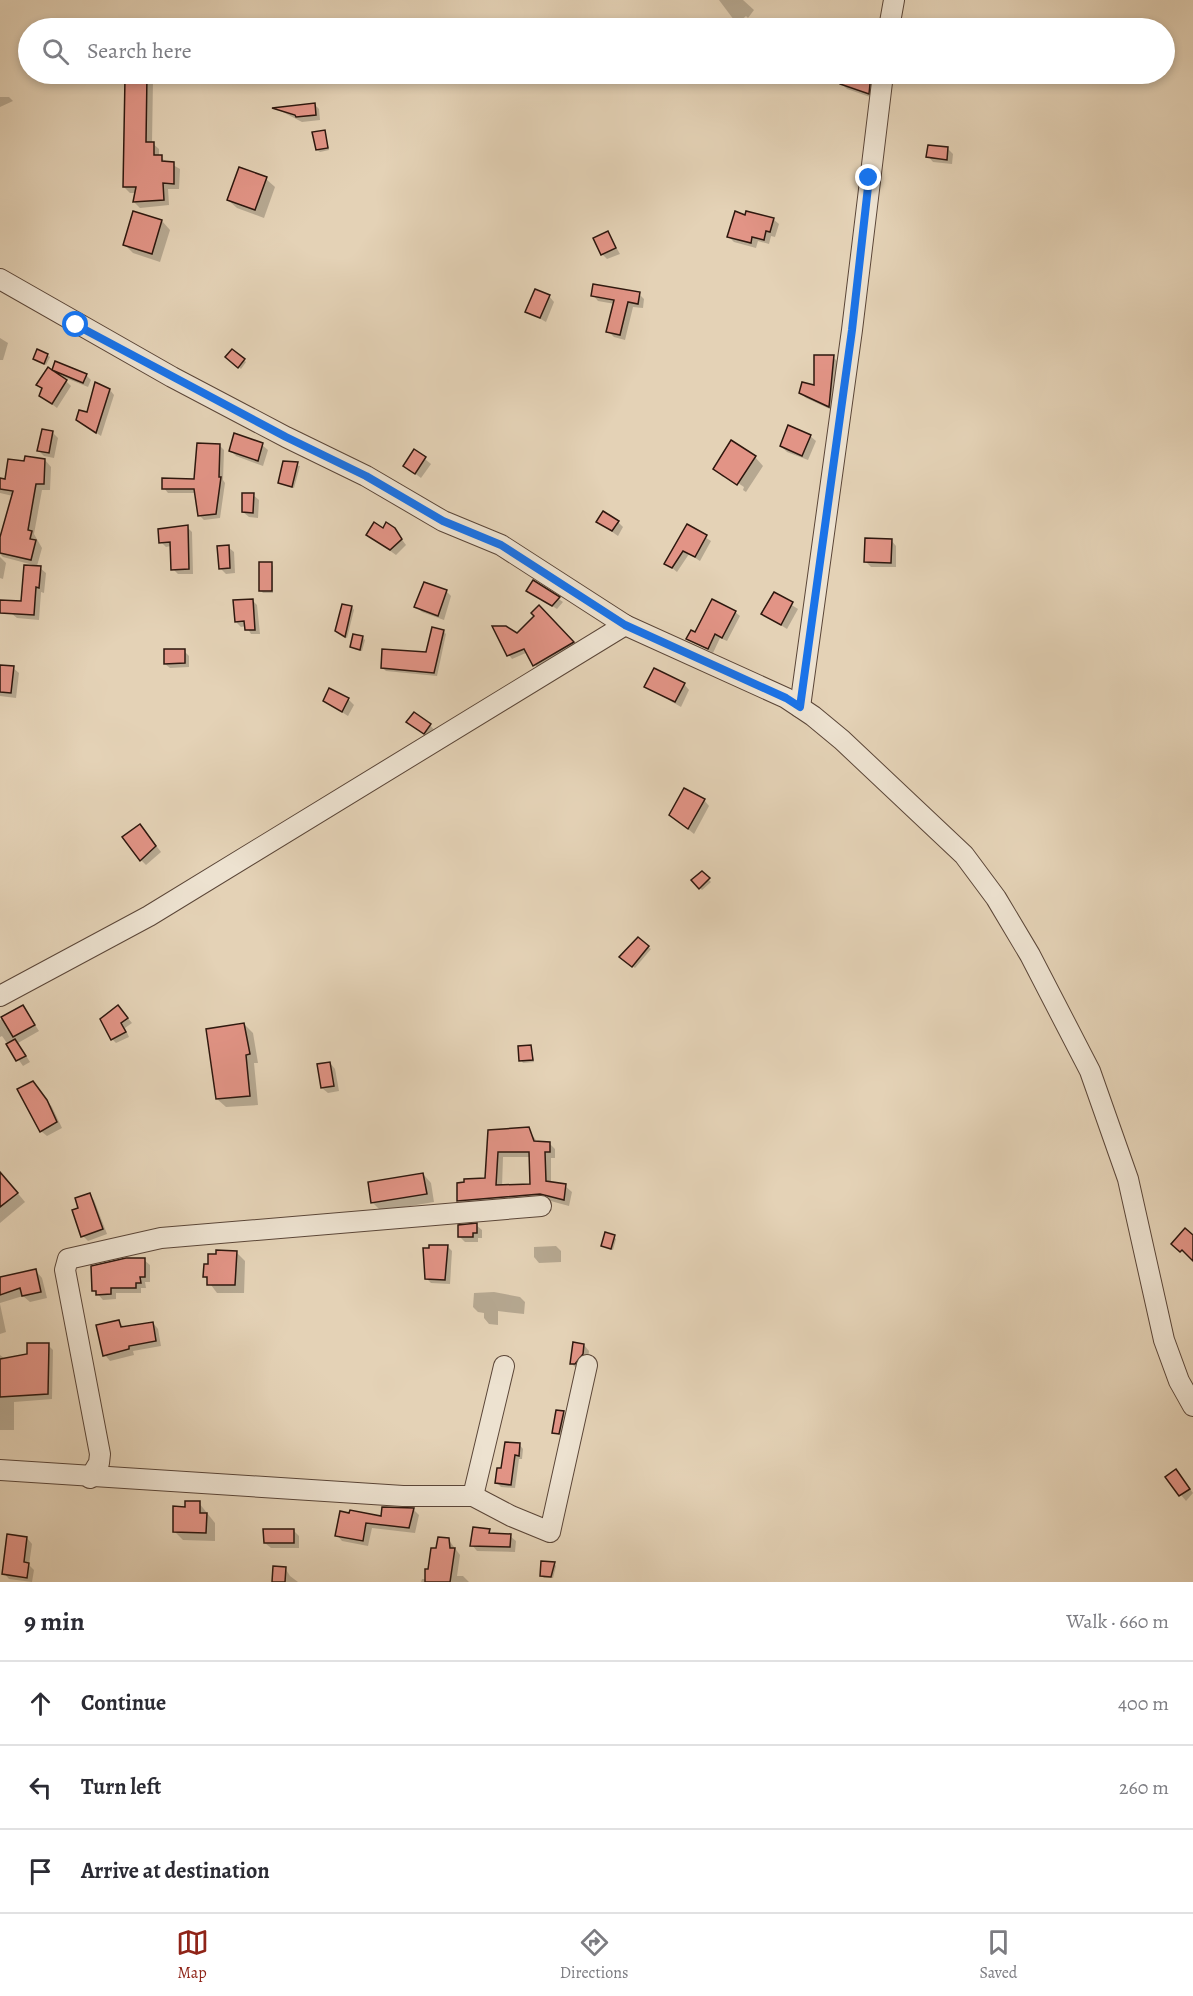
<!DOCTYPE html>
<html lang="en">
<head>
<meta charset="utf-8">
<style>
  body { margin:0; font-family:Alegreya,serif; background:#f2f2f3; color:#2b2b33 }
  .stop { position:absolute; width:18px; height:18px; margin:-14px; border:4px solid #1a73e8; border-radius:50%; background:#fff }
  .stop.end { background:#1a73e8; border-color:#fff; box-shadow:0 2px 6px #0008 }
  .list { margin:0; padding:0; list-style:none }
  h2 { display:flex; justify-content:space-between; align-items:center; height:78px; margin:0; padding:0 24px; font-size:26px }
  h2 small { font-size:20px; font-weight:400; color:#7c7c81 }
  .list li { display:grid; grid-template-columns:39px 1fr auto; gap:18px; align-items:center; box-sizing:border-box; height:84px; padding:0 24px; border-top:2px solid #e1e1e2 }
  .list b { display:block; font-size:22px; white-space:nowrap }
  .list em { font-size:20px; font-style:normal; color:#7c7c81 }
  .icon { flex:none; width:33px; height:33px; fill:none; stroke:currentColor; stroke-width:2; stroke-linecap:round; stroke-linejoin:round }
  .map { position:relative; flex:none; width:1193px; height:1582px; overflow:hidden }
  .search { position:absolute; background:#fff; box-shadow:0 3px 9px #0003; left:18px; right:18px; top:18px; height:66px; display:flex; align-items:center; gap:15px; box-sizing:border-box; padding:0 21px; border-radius:33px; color:#7c7c81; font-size:22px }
  .sheet { height:330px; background:#fff }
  nav { display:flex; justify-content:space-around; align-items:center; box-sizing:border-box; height:84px; border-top:2px solid #e1e1e2; background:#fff; font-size:16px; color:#7c7c81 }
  nav a { display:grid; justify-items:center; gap:3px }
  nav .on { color:#8f2418 }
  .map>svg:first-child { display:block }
  .shadow { fill:#0003; fill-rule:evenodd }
  .building { fill:#e29486; stroke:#2d170e; stroke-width:1.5; fill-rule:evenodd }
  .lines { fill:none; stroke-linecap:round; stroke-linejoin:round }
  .minor-casing { stroke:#5b4638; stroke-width:22 }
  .minor { stroke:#ede2d0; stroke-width:20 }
  .route { stroke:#1a73e8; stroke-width:8 }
</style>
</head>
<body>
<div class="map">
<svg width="1193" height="1582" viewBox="0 0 1193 1582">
  <rect width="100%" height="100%" fill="#e4d2b6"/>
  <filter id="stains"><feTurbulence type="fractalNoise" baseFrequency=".00333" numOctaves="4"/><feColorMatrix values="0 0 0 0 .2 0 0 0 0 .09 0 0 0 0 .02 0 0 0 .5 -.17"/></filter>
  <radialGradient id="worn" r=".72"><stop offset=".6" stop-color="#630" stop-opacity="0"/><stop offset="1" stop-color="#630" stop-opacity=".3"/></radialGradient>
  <g class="shadow">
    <path d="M719,0H743L754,10L748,18L746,16L737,24Z"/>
    <path d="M147,74L153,80L152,143L159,149V157L180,169L179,189H168L169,205L140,208L134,202L136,193H130L124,187L137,80Z"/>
    <path d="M183,74H250V79L191,83Z"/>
    <path d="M843,74H877L873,98L847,89L841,83Z"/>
    <path d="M0,97H9L13,101L0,107Z"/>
    <path d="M315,105L319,109L320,120L302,122L275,108Z"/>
    <path d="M325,132L329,150L320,152L317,150Z"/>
    <path d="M948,149L953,154L952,164L933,162L928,156Z"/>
    <path d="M266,179L275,187L264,218L237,208L228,200Z"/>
    <path d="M746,217L773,219L779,224L775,237L771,236L769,244L758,241L756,248L734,242L728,236Z"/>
    <path d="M162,221L170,230L160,262L133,253L124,244Z"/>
    <path d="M608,233L620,254L607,259L602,254Z"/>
    <path d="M639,294L644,299L643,308L633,307L625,340L614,337L608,331L615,304L598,301L593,295Z"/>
    <path d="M549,296L554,302L546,322L527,311Z"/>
    <path d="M0,338L8,343L3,360H0Z"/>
    <path d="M232,351L246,362L241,369L229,359Z"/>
    <path d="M47,355L50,357L46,365L34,358Z"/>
    <path d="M833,357L838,362L834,411L806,398L801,393L815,386Z"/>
    <path d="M56,363L86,375L91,380L88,387L61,376L71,386L57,408L41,396L43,389L38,385L52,372Z"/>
    <path d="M110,390L114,395L101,436L83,424L88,414Z"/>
    <path d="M53,433L58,438L54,458L44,456L39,451Z"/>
    <path d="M810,436L816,441L808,460L787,452L781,446Z"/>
    <path d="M262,445L268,450L263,466L236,456L231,451Z"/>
    <path d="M220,446L224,450L223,480L225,483L220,518L204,520L199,515L196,493H168L164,488L195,480Z"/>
    <path d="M415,451L431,464L421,478L405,466Z"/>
    <path d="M755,457L763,466L746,492L743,490L744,487L723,473V477L715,469Z"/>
    <path d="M45,460L51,467L50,490H42L34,534L42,548L37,566L3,557L0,554V539L13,496L0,493V480L7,481L26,463Z"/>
    <path d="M284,463L300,466L294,488L280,483Z"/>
    <path d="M253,495L259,500L258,518L249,517L243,512Z"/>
    <path d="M598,522H618L623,527L618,536Z"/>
    <path d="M688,526L711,541L700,561L689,554L677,572L666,563Z"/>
    <path d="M187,527L192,532L193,574H178L173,569L171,546L166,547L161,542Z"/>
    <path d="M394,529L406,545L396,555L368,535Z"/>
    <path d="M891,540L896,546V567H871L865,561Z"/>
    <path d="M228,547L234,552L235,573L226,574L220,568Z"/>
    <path d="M0,557L6,563L3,579L0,578Z"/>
    <path d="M271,564L273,566V593H263L261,591Z"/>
    <path d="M40,568L46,573L44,593L41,592L39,620L17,618L11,613L22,603Z"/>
    <path d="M534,582L563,602L557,609L528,591Z"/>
    <path d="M446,591L451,596L444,620L422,612L416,606Z"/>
    <path d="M774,594L798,609L787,629L763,614Z"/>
    <path d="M252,600L257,605L260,634H251L246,626L241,627L236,622Z"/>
    <path d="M352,607L354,610L347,638L336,631Z"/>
    <path d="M539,607L577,646L538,669L528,652L512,659L509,655L517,635L536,616Z"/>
    <path d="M735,612L740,616L727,641L720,638L713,653L688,639Z"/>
    <path d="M443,631L446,634L437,676L386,671L383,668L427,654Z"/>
    <path d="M362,637L365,640L362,651L354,649L351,647Z"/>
    <path d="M184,651L189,656V667L170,668L165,664Z"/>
    <path d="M0,666L13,668L19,673L16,698L0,696Z"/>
    <path d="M684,684L689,690L681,707L646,687Z"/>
    <path d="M348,699L354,705L348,716L325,701Z"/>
    <path d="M408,722L430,725L435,731L430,738Z"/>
    <path d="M704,800L709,806L694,834L677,820Z"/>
    <path d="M145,831L161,852L146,865L141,860Z"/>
    <path d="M702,873L711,882L702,890L693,881Z"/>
    <path d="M638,939L651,949L635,968L624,959Z"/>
    <path d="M23,1007L39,1031L18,1043L30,1062L23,1066L2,1036L0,1037V1020Z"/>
    <path d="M122,1011L132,1023L125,1028L129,1037L116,1043L112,1039Z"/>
    <path d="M244,1024L253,1033L258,1063H254L258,1105L226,1107L217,1099Z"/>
    <path d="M531,1046L534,1062L523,1063L521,1060Z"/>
    <path d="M330,1063L335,1069L339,1091L328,1093L322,1088Z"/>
    <path d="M38,1088L52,1107L62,1128L47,1136L41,1131Z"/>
    <path d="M528,1129L538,1143H549L555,1149V1158H551V1183L565,1186L572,1192L569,1206L547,1200L465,1207L459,1200L487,1179L490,1131ZM503,1157H530L531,1186L502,1187Z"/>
    <path d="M0,1172L25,1202L0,1223Z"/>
    <path d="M423,1174L431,1183L434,1202L381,1211L372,1202Z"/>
    <path d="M89,1195L94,1200L107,1234L88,1241L83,1236L80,1209Z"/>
    <path d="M476,1225L482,1230V1238H478V1242H465L460,1237Z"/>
    <path d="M614,1237L616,1239L613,1250L603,1245Z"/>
    <path d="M447,1246L452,1251L450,1284L431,1283L426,1278Z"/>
    <path d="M556,1246L561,1251V1262L539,1263L534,1257V1247Z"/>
    <path d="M236,1252L245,1261L244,1293H217L205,1277Z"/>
    <path d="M144,1260L150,1265V1282H145L146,1288H141V1293H116V1299L103,1300L94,1290Z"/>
    <path d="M36,1271L42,1278L47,1298L30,1302L23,1296L0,1303V1278Z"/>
    <path d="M494,1292L520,1297L525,1302L524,1314L498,1311V1325L489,1324L484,1318V1313L478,1312L473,1307L474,1293Z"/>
    <path d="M0,1304L6,1332L0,1334Z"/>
    <path d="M118,1321L124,1327L153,1323L158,1329L161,1346L133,1351L134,1355L110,1361L105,1355Z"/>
    <path d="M48,1345L53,1350L52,1399L14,1402V1430H0V1355L6,1360L28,1355Z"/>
    <path d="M584,1345L589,1351L588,1360L577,1369L571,1363Z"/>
    <path d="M557,1412L564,1413L569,1418L565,1438L554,1432Z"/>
    <path d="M519,1444L523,1449L522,1459H519L515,1488L501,1487L497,1483Z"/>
    <path d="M1181,1477L1193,1493L1186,1501L1167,1478Z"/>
    <path d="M199,1503L215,1523V1541L183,1540L174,1531Z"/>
    <path d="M383,1508L414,1510L419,1515L415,1533L372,1528L368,1546L342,1541L337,1535L341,1513L382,1518Z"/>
    <path d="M293,1530L299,1536V1548H271L265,1543Z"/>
    <path d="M489,1531L493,1535L510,1536L516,1541L515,1552L477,1551L472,1545Z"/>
    <path d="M27,1538L32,1544L29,1565L34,1570L32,1582L9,1579L4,1573Z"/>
    <path d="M448,1539L460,1555L457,1576H463L469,1582H421L422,1579H427L437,1550Z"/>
    <path d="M554,1563L556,1566L553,1578H544L541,1575Z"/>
    <path d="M285,1568L290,1576L298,1582H273Z"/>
  </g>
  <g class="building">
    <path d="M135,74H147L146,142H154V155H162V161L174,162V184L163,183L164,200L133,202L136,187H123L125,78H135Z"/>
    <path d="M841,74H871L869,94L840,84Z"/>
    <path d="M315,103L316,115L296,117L295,115L272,108Z"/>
    <path d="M325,130L328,148L316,150L312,132Z"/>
    <path d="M928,145L948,147L947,160L926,157Z"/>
    <path d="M239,167L267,177L255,210L227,200Z"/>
    <path d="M133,211L162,220L152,254L123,245Z"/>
    <path d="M735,211L745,215L746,211L774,218L770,232L766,231L764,240L752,237L751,243L727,237Z"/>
    <path d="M608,231L616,248L601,255L593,238Z"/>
    <path d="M593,284L640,292L638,304L628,302L620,335L606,332L614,300L591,296Z"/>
    <path d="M535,289L550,295L540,318L525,312Z"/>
    <path d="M37,349L48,354L44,364L33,359Z"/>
    <path d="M232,349L245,359L238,368L225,357Z"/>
    <path d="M814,355H834L829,407L799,393L802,382L814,385Z"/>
    <path d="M55,361L87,374L83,383L52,370L67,380L52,404L39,396L42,388L36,385L48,367L52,370Z"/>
    <path d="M95,382L110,389L96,433L76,420L79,410L87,412Z"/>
    <path d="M788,425L811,435L802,456L780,446Z"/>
    <path d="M42,429L53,431L49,453L37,451Z"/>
    <path d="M234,433L263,443L258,461L229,451Z"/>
    <path d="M731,440L756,456L737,485L713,469Z"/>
    <path d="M197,443L220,444L219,477H221L216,514L198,516L194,489H162V478L194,479Z"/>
    <path d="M414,449L426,457L415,474L403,466Z"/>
    <path d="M25,456L45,459L44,484H36L28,530L32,531L30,539L36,540L31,560L0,553V537L13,491L0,489V478L5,479L8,459L24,461Z"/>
    <path d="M283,461L298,462L292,487L278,483Z"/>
    <path d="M242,493H254L253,513L242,512Z"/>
    <path d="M603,511L619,521L612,531L596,522Z"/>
    <path d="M374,522L383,528L386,522L395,528L402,539L390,550L366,535Z"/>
    <path d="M687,524L707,535L695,557L683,551L672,568L664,564Z"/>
    <path d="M188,525L189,569L171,570L170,542L159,543L158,529Z"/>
    <path d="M865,538L892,539L891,563L864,562Z"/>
    <path d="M229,545L230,568L219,569L217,546Z"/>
    <rect x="259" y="562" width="13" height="29"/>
    <path d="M24,565L41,566L39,588L36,587L34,615L0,613V600L21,601Z"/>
    <path d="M533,580L560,597L552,606L526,591Z"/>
    <path d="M424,582L447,590L438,616L414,607Z"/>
    <path d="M774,592L793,602L781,625L761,614Z"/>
    <path d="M253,599L255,630H245L244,621L235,622L233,600Z"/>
    <path d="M712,599L736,611L722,638L715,634L708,649L686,639L691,630L695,632Z"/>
    <path d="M342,604L352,606L345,637L335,631Z"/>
    <path d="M539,605L574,642L533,666L524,649L507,656L492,626H506L517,633L534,616L531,613Z"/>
    <path d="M432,627L444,630L434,673L381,668L382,649L426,652Z"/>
    <path d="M353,634L363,636L360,650L350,647Z"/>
    <path d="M164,649H185V663L164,664Z"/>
    <path d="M0,665L14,666L11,693L0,692Z"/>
    <path d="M654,668L685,683L675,702L644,687Z"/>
    <path d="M329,688L349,698L342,712L323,701Z"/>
    <path d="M414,712L431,724L424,734L406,722Z"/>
    <path d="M684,788L705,799L688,829L669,815Z"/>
    <path d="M140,824L156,846L140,861L122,837Z"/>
    <path d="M702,871L710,878L699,889L691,880Z"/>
    <path d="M638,937L649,946L632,967L619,957Z"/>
    <path d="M23,1005L35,1025L13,1037L1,1017Z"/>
    <path d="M118,1005L128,1018L121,1023L126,1032L111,1040L100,1019Z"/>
    <path d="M244,1023L250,1054L246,1055L250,1096L216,1099L206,1029Z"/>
    <path d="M15,1039L26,1056L16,1061L6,1044Z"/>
    <path d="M531,1045L533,1060L519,1061L518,1046Z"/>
    <path d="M330,1062L334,1086L321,1088L317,1064Z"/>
    <path d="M33,1081L47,1100L57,1122L40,1132L17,1089Z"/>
    <path d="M529,1127L534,1141L550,1142V1152H545L546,1181L566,1184L564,1200L540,1194L457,1201V1183L464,1182V1179L485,1178L488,1130ZM498,1152H529L530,1184L496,1185Z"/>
    <path d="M0,1172L18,1193L0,1207Z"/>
    <path d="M423,1173L427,1194L371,1203L368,1182Z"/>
    <path d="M90,1193L103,1229L81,1237L72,1210L78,1208L75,1198Z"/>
    <path d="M477,1223V1233H473V1237H458V1225Z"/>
    <path d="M1185,1228L1193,1235V1261L1182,1250L1180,1252L1171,1244Z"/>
    <path d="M605,1232L615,1235L611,1249L601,1246Z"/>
    <path d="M429,1245H448L445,1280L425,1279L423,1248H429Z"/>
    <path d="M216,1250L237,1251L235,1285H207V1277H203L204,1264H208V1254H216Z"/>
    <path d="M126,1258H145V1277H140L141,1283H136V1288H111V1294L96,1295V1291H92L91,1266Z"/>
    <path d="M36,1269L41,1292L22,1296L20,1288L0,1295V1277Z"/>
    <path d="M119,1320L121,1327L153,1322L156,1341L129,1346V1349L103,1356L96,1325Z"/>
    <path d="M573,1342L584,1344L583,1354L575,1364H570Z"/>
    <path d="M27,1343H49L48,1394L0,1397V1359L27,1354Z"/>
    <path d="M556,1410L564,1411L559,1434L552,1433Z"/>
    <path d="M505,1442L520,1443L519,1456L515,1455L511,1485L495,1483L497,1468H501Z"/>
    <path d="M1176,1469L1190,1489L1179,1496L1165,1477Z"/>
    <path d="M185,1501H200V1513H207L206,1533L173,1532V1506L185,1507Z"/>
    <path d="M382,1507L414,1508L409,1528L366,1523L363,1541L335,1536L340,1511L349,1513L350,1510L381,1516Z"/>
    <path d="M473,1527L490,1529L489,1533L511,1534L510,1547L470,1546Z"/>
    <path d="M263,1529H294V1543H264Z"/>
    <path d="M7,1534L27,1537L24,1562L29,1563L27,1578L2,1574Z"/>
    <path d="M438,1537L449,1538L450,1548H455L450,1582H425V1569H428L431,1548H436Z"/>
    <path d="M541,1561L555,1562L551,1577L540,1576Z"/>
    <path d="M273,1566L286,1567L285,1582H272Z"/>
  </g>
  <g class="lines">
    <g class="minor-casing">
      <g id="minor">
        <path d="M889,28L894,0"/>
        <path d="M0,279L172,377L286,437L366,476L443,521L501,545L625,625L786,698L813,716L842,740L912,806L964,855L996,898L1030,955L1090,1071L1128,1179L1164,1340L1179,1381L1193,1406"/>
        <path d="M800,707L852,330L883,74"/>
        <path d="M0,996L149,916L625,625"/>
        <path d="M0,1470L403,1496H473L511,1516L550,1532L587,1365"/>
        <path d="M90,1478L99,1463L100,1454L65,1270L68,1259L161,1238L541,1206"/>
        <path d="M473,1496L504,1366"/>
      </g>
    </g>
    <use href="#minor" class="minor"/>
  </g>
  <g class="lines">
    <path class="route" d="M76,325L286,437L366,476L443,521L501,545L625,625L786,698L800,707L852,330L869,178"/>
  </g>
  <rect width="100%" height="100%" filter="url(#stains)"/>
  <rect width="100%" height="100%" fill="url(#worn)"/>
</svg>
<div class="stop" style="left:76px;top:325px"></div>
<div class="stop end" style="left:869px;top:178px"></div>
<div class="search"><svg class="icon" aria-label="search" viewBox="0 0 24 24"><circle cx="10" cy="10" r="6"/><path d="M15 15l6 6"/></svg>Search here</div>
</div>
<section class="sheet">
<h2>9 min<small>Walk · 660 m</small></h2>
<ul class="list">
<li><svg class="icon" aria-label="ahead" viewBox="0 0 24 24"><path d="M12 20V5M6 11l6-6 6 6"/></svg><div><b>Continue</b></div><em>400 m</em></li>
<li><svg class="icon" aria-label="left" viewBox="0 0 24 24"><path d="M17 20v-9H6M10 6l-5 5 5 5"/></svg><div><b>Turn left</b></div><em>260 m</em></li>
<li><svg class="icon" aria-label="arrive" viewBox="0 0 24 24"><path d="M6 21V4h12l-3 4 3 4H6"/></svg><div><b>Arrive at destination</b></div></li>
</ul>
</section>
<nav>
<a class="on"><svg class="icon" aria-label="map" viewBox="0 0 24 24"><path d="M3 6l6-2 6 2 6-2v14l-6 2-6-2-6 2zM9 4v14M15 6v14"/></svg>Map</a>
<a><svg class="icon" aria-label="directions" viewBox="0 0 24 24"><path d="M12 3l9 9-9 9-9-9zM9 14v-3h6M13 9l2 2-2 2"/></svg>Directions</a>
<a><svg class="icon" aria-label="saved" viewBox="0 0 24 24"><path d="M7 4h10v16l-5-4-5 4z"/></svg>Saved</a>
</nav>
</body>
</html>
